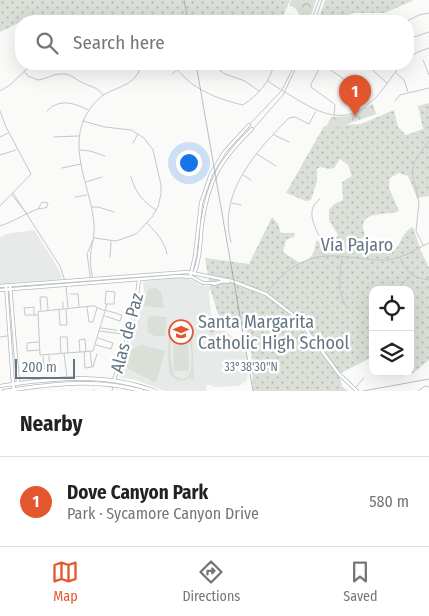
<!DOCTYPE html>
<html lang="en">
<head>
<meta charset="utf-8">
<style>
  body { margin:0; font-family:"Fira Sans Condensed",sans-serif; background:#f2f2f2; color:#222 }
  .controls { position:absolute; right:15px; bottom:15px; display:grid; overflow:hidden; border-radius:10px; box-shadow:0 5px 20px #0002 }
  .controls button { width:45px; height:45px; display:grid; place-items:center; padding:0; border:0; border-bottom:1px solid #e0e0e0; background:#fff; color:#222; font:25px sans-serif }
  .scale { position:absolute; left:15px; bottom:12px; width:60px; box-sizing:border-box; padding-left:5px; border:2px solid #657683; border-top:0; font-size:14px; line-height:18px; white-space:nowrap; color:#657683; -webkit-text-stroke:4px #fff; paint-order:stroke }
  .you { position:absolute; left:188px; top:162px; width:18px; height:18px; margin:-12px; border:4px solid #fff; border-radius:50%; background:#1a73e8; box-shadow:0 0 0 8px #1a73e833 }
  .badge { display:grid; place-items:center; width:32px; height:32px; border-radius:50%; background:#e4572e; color:#fff; font-size:16px; font-weight:700 }
  .pin { position:absolute; translate:-50% -41px; filter:drop-shadow(0 1px 2px #0008) }
  .pin::after { content:''; position:absolute; top:26px; width:18px; height:15px; background:inherit; clip-path:polygon(0 0,100% 0,50% 100%) }
  .list { margin:0; padding:0; list-style:none }
  h2 { display:flex; justify-content:space-between; align-items:center; height:65px; margin:0; padding:0 20px; font-size:21px }
  h2 small { font-size:16px; font-weight:400; color:#767676 }
  .list li { display:grid; grid-template-columns:32px 1fr auto; gap:15px; align-items:center; box-sizing:border-box; height:90px; padding:0 20px; border-top:1px solid #e0e0e0 }
  .list b { display:block; font-size:19px; white-space:nowrap }
  .list p { margin:0; font-size:16px; white-space:nowrap; color:#767676 }
  .list em { font-size:16px; font-style:normal; color:#767676 }
  .icon { flex:none; width:28px; height:28px; fill:none; stroke:currentColor; stroke-width:2; stroke-linecap:round; stroke-linejoin:round }
  .map { position:relative; flex:none; width:429px; height:391px; overflow:hidden }
  .search { position:absolute; background:#fff; box-shadow:0 5px 20px #0002; left:15px; right:15px; top:15px; height:55px; display:flex; align-items:center; gap:12px; box-sizing:border-box; padding:0 18px; border-radius:20px; color:#767676; font-size:19px }
  .sheet { height:155px; background:#fff }
  nav { display:flex; justify-content:space-around; align-items:center; box-sizing:border-box; height:70px; border-top:1px solid #e0e0e0; background:#fff; font-size:14px; color:#767676 }
  nav a { display:grid; justify-items:center; gap:2px }
  nav .on { color:#e4572e }
  .map>svg:first-child { display:block }
  .built { fill:#e8e9e9 }
  .grass { fill:url(#grass-dots) }
  .park { fill:url(#park-crowns) }
  .pitch { fill:#dadfd7; fill-rule:evenodd }
  .water { fill:url(#water-rules) }
  .lines { fill:none; stroke-linecap:round; stroke-linejoin:round }
  .secondary-casing { stroke:#b3babf; stroke-width:4 }
  .primary-casing { stroke:#b5babe; stroke-width:4.5 }
  .street { stroke:#c3c8cc; stroke-width:1 }
  .secondary { stroke:#fff; stroke-width:2.5 }
  .primary { stroke:#fff; stroke-width:3 }
  .ticks { fill:none; stroke:#657683; stroke-width:1; stroke-opacity:0.45 }
  .labels { text-anchor:middle; stroke-width:5; stroke-linejoin:round; paint-order:stroke }
  .street-label { font-size:18px; fill:#657683; stroke:#fff }
  .poi-label { font-size:18px; fill:#657683; stroke:#fff; text-anchor:start }
  .ticks-label { font-size:12px; text-anchor:middle; fill:#657683; stroke:#fff; stroke-width:5; stroke-linejoin:round; paint-order:stroke }
</style>
</head>
<body>
<div class="map">
<svg width="429" height="391" viewBox="0 0 429 391">
  <defs>
    <pattern id="grass-dots" width="8" height="8" patternUnits="userSpaceOnUse" patternTransform="scale(1.25)"><rect width="8" height="8" fill="#dadfd7"/><path d="M2 2h.1M6 6h.1" fill="none" stroke="#b4b9b4" stroke-width="1.8" stroke-linecap="round"/></pattern>
    <pattern id="park-crowns" width="20" height="18" patternUnits="userSpaceOnUse" patternTransform="scale(1.25)"><rect width="20" height="18" fill="#dadfd7"/><path d="M2 6a3 3 0 1 1 6 0M12 15a3 3 0 1 1 6 0" fill="none" stroke="#b4b9b4"/></pattern>
    <pattern id="water-rules" width="6" height="5" patternUnits="userSpaceOnUse" patternTransform="scale(1.25)"><rect width="6" height="5" fill="#bbc7cb"/><path d="M0 2.5h6" fill="none" stroke="#9ca6aa"/></pattern>
  </defs>
  <rect width="100%" height="100%" fill="#fafaf8"/>
  <g class="built">
    <path d="M34,230L54,261L62,276L60,279L0,284V238L6,234Z"/>
    <path d="M174,278H185L194,281L200,285L210,286L211,288L209,292L211,315L221,328L233,337L245,340L248,368L247,380L239,386L214,387L211,385H207L206,391H165L133,379L121,378L120,375L140,313L144,293L143,282Z"/>
  </g>
  <g class="grass">
    <path d="M0,0H290L281,21H56L33,16L0,32Z"/>
    <path d="M325,0H414L385,13H353L337,21H318Z"/>
    <path d="M429,103V196L417,198L408,176L399,173L390,178L389,188L399,211C389,216 364,210 363,226C363,233 367,239 371,244C375,248 380,254 387,253C402,252 399,232 413,227L421,251L429,268V360L413,373L410,372V290H373V359L370,358L339,374L342,386L348,391H253L251,348L246,331L221,324L210,288L205,258L249,264L272,217L278,224L281,233H294L295,236L286,240L283,252L300,263C312,259 315,253 316,241L321,240L334,242L338,235L329,220V210L334,204L343,200L342,182L352,176L348,165L340,159L334,168L329,169L320,167L317,169V181L311,200L306,201L286,193L324,126L361,124L394,110L398,127L406,135L423,129L418,106Z"/>
  </g>
  <g class="park">
    <path d="M291,0H316L312,13L306,21H303C298,15 298,6 289,6Z"/>
    <path d="M373,104L376,114L336,128L325,129L331,117L349,116Z"/>
  </g>
  <g class="pitch">
    <path d="M156,288L161,292L164,308L144,306L148,289Z"/>
    <path d="M149,316L167,317L165,336H155L148,332L147,323Z"/>
    <path d="M176,328L185,329L189,332L192,337L194,380H191V377C184,383 175,382 170,374C168,361 164,336 176,328ZM178,330L186,332C191,337 194,369 189,375C187,378 185,378 182,379L175,376C171,371 169,341 172,335C174,332 175,332 178,330Z"/>
    <path d="M173,338H188L189,371H174Z"/>
    <path d="M141,345L165,351L157,380L154,382L127,368L126,365L131,350Z"/>
  </g>
  <path class="water" d="M206,318L217,328L212,333L200,324Z"/>
  <g class="lines">
    <g class="secondary-casing">
      <g id="secondary">
        <path d="M194,274C201,257 200,241 202,224C208,180 221,159 252,129"/>
        <path d="M190,277L195,256L201,203L211,174L225,151L249,125"/>
        <path d="M214,284L223,281L228,282"/>
        <path d="M10,285L18,383"/>
        <path d="M0,286L187,272L232,281L266,294L292,314L307,331L339,374L357,391"/>
        <path d="M0,290L180,276L192,277L203,283H216"/>
        <path d="M114,380L134,316L139,280"/>
        <path d="M0,386L13,384L6,285"/>
        <path d="M4,391L18,389"/>
      </g>
    </g>
    <g class="primary-casing">
      <g id="primary">
        <path d="M18,389C60,383 100,379 142,391"/>
        <path d="M14,391L13,384C62,377 109,374 155,391"/>
      </g>
    </g>
    <g class="street">
      <path d="M311,21L319,0"/>
      <path d="M315,21L322,0"/>
      <path d="M407,21L419,15L429,13"/>
      <path d="M408,39L429,32"/>
      <path d="M408,58L418,52L429,48"/>
      <path d="M423,60L429,75"/>
      <path d="M174,64C188,88 217,99 243,105C258,95 270,82 274,64"/>
      <path d="M211,64L225,74L245,81L259,91"/>
      <path d="M267,64L273,66"/>
      <path d="M322,64L311,84V87L333,103L335,105L334,115"/>
      <path d="M322,64L348,82L363,100"/>
      <path d="M366,64L387,83"/>
      <path d="M24,71L28,76L38,80C46,79 53,74 61,74C70,73 75,79 83,83C91,87 98,87 103,95"/>
      <path d="M396,73L404,80L408,92"/>
      <path d="M172,74L177,70"/>
      <path d="M268,81C276,87 285,92 293,97C319,113 344,126 370,103C383,92 391,76 402,64"/>
      <path d="M0,91L10,85L32,64"/>
      <path d="M395,101L400,95L429,88"/>
      <path d="M0,111L6,127L31,174L0,206"/>
      <path d="M47,111C59,98 75,103 88,110"/>
      <path d="M83,121L105,127L131,130L144,138L153,150L161,185V194L158,207L152,217L136,234L116,241L94,238"/>
      <path d="M249,125L282,90L295,64"/>
      <path d="M254,128L283,95L298,64"/>
      <path d="M274,135L289,142"/>
      <path d="M0,137L8,133"/>
      <path d="M54,137L78,136"/>
      <path d="M133,143L138,134"/>
      <path d="M80,150L90,151L105,156"/>
      <path d="M257,154L276,166"/>
      <path d="M0,155L16,150"/>
      <path d="M62,168L81,164"/>
      <path d="M243,175L251,180"/>
      <path d="M131,177C135,192 143,202 156,210"/>
      <path d="M86,182L102,177"/>
      <path d="M13,193L60,266L65,281"/>
      <path d="M12,195L27,214"/>
      <path d="M75,197L87,195"/>
      <path d="M320,199C303,211 317,229 322,243C323,246 323,251 324,255"/>
      <path d="M232,203L241,205"/>
      <path d="M92,207H98L114,212"/>
      <path d="M147,223C156,232 165,242 167,254"/>
      <path d="M0,226C13,222 23,215 35,210C40,208 43,209 47,207L48,203L42,202L38,209"/>
      <path d="M231,242C217,193 258,149 289,118L295,117L309,124L316,111"/>
      <path d="M423,245L416,231L419,203L412,172L414,162L429,141"/>
      <path d="M110,257L111,242"/>
      <path d="M342,257C340,275 336,293 348,309"/>
      <path d="M400,258C406,273 414,278 429,280"/>
      <path d="M91,282L87,254L93,240"/>
      <path d="M93,282C92,272 89,261 91,252C92,243 95,235 94,225C92,190 68,152 85,117C90,108 97,99 105,94C120,86 138,84 141,64"/>
      <path d="M66,285L68,308"/>
      <path d="M395,290L411,276"/>
      <path d="M71,294H78L79,307"/>
      <path d="M266,294C289,264 311,252 348,257C361,258 374,261 387,260C403,258 414,250 429,243"/>
      <path d="M63,302V308"/>
      <path d="M94,306L105,311L93,351L40,355L38,312Z"/>
      <path d="M87,307L89,322H93L97,308"/>
      <path d="M41,310L40,297H47L48,310"/>
      <path d="M59,310L60,325H67L66,310"/>
      <path d="M34,315V307L24,308L25,315H37"/>
      <path d="M105,316L120,321L122,315L105,310L107,304H105L106,291L115,292L114,304H107"/>
      <path d="M101,328L129,332"/>
      <path d="M100,331L129,335"/>
      <path d="M0,337L14,335"/>
      <path d="M38,342L27,343V351L39,350"/>
      <path d="M96,345L111,349L113,343L98,338"/>
      <path d="M80,352L79,340L85,339L86,352"/>
      <path d="M84,352L85,368L92,367L90,352"/>
      <path d="M61,353L60,337H67L68,353"/>
      <path d="M64,354L67,377"/>
      <path d="M43,356L44,367"/>
      <path d="M32,366L36,369L50,368L49,356"/>
      <path d="M93,367L97,354"/>
      <path d="M355,388L364,378"/>
      <path d="M71,391H72"/>
      <path d="M94,391V390"/>
      <path d="M112,391L113,386"/>
      <path d="M418,391L425,386L429,387"/>
    </g>
    <use href="#secondary" class="secondary"/>
    <use href="#primary" class="primary"/>
  </g>
  <path class="ticks" d="M184,0L188,21M196,64L253,391M363,391L429,379"/>
  <defs>
    <g id="school-ring" transform="scale(1.25)"><circle r="9.5" fill="#fff" stroke="#e4572e" stroke-width="1.5"/><path d="M0-5L7-2L0 1L-7-2ZM-4 1L0 2.5L4 1V4Q0 6-4 4Z" fill="#e4572e"/></g>
  </defs>
  <g fill-rule="evenodd">
    <use href="#school-ring" x="181" y="332"/>
  </g>
  <g class="labels">
    <g class="street-label">
      <text x="357" y="251">Via Pajaro</text>
      <text transform="translate(127 333) rotate(-75)" y="6">Alas de Paz</text>
    </g>
    <g class="poi-label">
      <text x="198" y="328">Santa Margarita<tspan x="198" dy="21">Catholic High School</tspan></text>
    </g>
  </g>
  <g class="ticks-label">
    <text x="251" y="371">33°38'30"N</text>
  </g>
</svg>
<div class="controls">
<button><svg class="icon" aria-label="locate" viewBox="0 0 24 24"><circle cx="12" cy="12" r="6"/><path d="M12 2v4M12 18v4M2 12h4M18 12h4"/></svg></button>
<button><svg class="icon" aria-label="layers" viewBox="0 0 24 24"><path d="M12 4l9 5-9 5-9-5zM3 14l9 5 9-5"/></svg></button>
</div>
<div class="scale">200 m</div>
<div class="you"></div>
<div class="pin badge" style="left:355px;top:116px">1</div>
<div class="search"><svg class="icon" aria-label="search" viewBox="0 0 24 24"><circle cx="10" cy="10" r="6"/><path d="M15 15l6 6"/></svg>Search here</div>
</div>
<section class="sheet">
<h2>Nearby<small></small></h2>
<ul class="list">
<li><span class="badge">1</span><div><b>Dove Canyon Park</b><p>Park · Sycamore Canyon Drive</p></div><em>580 m</em></li>
</ul>
</section>
<nav>
<a class="on"><svg class="icon" aria-label="map" viewBox="0 0 24 24"><path d="M3 6l6-2 6 2 6-2v14l-6 2-6-2-6 2zM9 4v14M15 6v14"/></svg>Map</a>
<a><svg class="icon" aria-label="directions" viewBox="0 0 24 24"><path d="M12 3l9 9-9 9-9-9zM9 14v-3h6M13 9l2 2-2 2"/></svg>Directions</a>
<a><svg class="icon" aria-label="saved" viewBox="0 0 24 24"><path d="M7 4h10v16l-5-4-5 4z"/></svg>Saved</a>
</nav>
</body>
</html>
